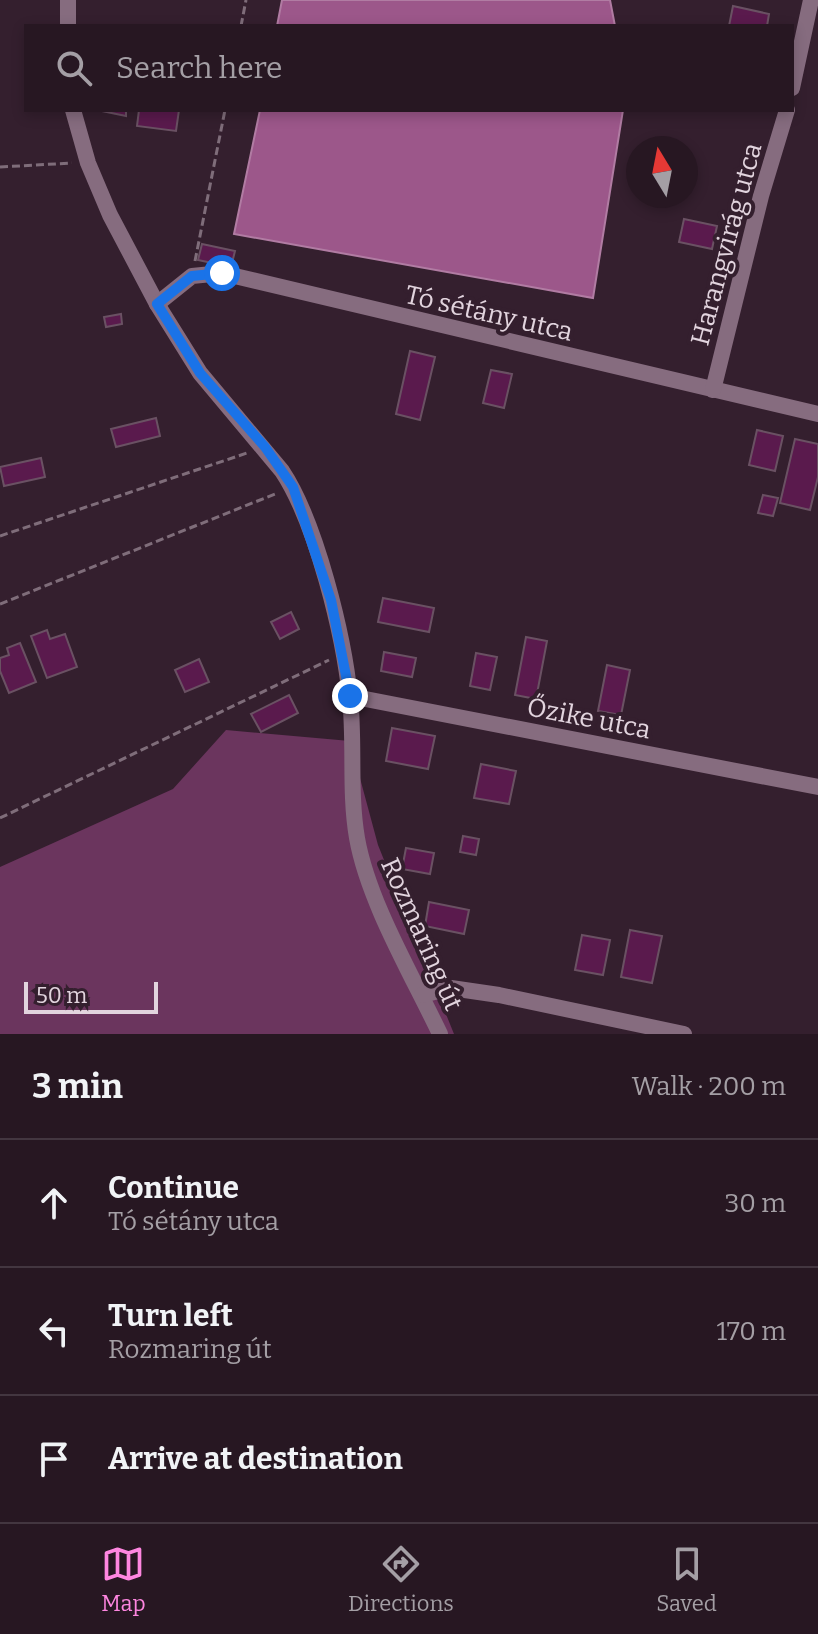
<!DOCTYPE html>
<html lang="en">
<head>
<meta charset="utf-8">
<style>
  body { margin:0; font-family:Bitter,serif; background:#2f202a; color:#f1f3f6 }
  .compass { position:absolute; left:626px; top:136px; width:72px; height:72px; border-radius:50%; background:#271722; box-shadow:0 4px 12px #0003; rotate:350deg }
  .scale { position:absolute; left:24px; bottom:20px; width:134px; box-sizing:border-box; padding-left:8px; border:4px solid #e2d4de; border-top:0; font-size:22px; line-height:28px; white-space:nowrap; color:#e2d4de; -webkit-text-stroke:6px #341f2e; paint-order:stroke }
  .stop { position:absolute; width:24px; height:24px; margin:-18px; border:6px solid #1a73e8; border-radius:50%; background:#fff }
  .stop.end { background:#1a73e8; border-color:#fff; box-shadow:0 2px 8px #0008 }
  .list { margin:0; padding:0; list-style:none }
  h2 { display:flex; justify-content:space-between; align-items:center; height:104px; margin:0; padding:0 32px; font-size:34px }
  h2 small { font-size:26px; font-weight:400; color:#a49fa5 }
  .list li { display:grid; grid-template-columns:52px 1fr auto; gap:24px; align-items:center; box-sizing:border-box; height:128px; padding:0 32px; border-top:2px solid #433640 }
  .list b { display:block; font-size:30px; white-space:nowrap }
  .list p { margin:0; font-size:26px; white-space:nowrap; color:#a49fa5 }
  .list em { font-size:26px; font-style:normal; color:#a49fa5 }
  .icon { flex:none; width:44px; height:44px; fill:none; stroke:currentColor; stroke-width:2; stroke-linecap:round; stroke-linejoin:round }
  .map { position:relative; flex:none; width:818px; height:1034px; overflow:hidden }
  .search { position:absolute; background:#271722; box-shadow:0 4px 12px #0003; left:24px; right:24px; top:24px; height:88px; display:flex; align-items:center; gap:20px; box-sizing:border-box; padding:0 28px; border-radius:0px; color:#a49fa5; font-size:30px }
  .sheet { height:488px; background:#271722 }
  nav { display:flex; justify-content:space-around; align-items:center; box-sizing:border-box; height:112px; border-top:2px solid #433640; background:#271722; font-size:22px; color:#a49fa5 }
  nav a { display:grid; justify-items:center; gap:4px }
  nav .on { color:#fe86e0 }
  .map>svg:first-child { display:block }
  .green { fill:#6b355e }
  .water { fill:#9c578a; stroke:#b17ca3; stroke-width:2 }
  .building { fill:#5a1a4d; stroke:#6a5163; stroke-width:2 }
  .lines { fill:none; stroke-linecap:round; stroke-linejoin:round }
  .path { stroke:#7f6d7a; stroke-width:3; stroke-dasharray:8 4; stroke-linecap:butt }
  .street { stroke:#866c7f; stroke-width:16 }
  .route { stroke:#1a73e8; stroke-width:10 }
  .labels { text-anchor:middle; stroke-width:8; stroke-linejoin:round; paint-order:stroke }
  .street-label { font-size:26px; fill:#e2d4de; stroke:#341f2e }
</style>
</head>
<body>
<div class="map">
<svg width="818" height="1034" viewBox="0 0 818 1034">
  <rect width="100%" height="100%" fill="#341f2e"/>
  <path class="green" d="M226,730L350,741L378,845L454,1034H0V867L173,789Z"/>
  <g class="water">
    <path d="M282,0H610L615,26H277Z"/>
    <path d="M260,110H623L593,298L234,234Z"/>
  </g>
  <g class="building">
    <path d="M733,6L769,14L767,26H729Z"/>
    <path d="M97,110H126V116Z"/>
    <path d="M139,110H179L176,131L137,126Z"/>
    <path d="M684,219L717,226L712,249L679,242Z"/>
    <path d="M202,244L235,251L231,267L198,260Z"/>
    <path d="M121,314L122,324L106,327L104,317Z"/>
    <path d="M410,351L435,357L420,420L396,414Z"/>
    <path d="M491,370L512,374L504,408L483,403Z"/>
    <path d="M156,418L160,436L116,447L111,429Z"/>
    <path d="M757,430L783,436L775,471L749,465Z"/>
    <path d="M795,439L818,444V477L810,510L780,503Z"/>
    <path d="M41,458L45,477L4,486L0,467Z"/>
    <path d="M763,495L778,498L773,516L758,513Z"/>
    <path d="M383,598L434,608L429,632L378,622Z"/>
    <path d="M291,612L299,629L280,639L271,622Z"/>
    <path d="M47,630L50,639L65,634L77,667L47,678L31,636Z"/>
    <path d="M526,637L547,641L536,699L515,695Z"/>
    <path d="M20,643L36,682L9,693L0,671V658L9,655L7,648Z"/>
    <path d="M384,652L416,658L412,677L381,671Z"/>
    <path d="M476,653L497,657L490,690L470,686Z"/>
    <path d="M199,659L209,682L185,692L175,670Z"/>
    <path d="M607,665L630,670L621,715L598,711Z"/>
    <path d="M289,695L298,713L261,732L251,714Z"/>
    <path d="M392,728L435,736L428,769L386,761Z"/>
    <path d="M481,764L516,771L509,804L474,798Z"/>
    <path d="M463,836L479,839L476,855L460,852Z"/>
    <path d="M406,848L434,853L430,874L402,869Z"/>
    <path d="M429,902L469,910L464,934L425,926Z"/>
    <path d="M630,930L662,936L652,983L621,977Z"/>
    <path d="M582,935L610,940L603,975L575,970Z"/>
  </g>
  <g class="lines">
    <g class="path">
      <path d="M241,26L246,0"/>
      <path d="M0,167L72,163"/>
      <path d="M195,261L225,110"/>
      <path d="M0,536L247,453"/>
      <path d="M0,604L275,494"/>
      <path d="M0,818L329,660"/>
    </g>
    <g class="street">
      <path d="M68,26V0"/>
      <path d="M792,88L811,0"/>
      <path d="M73,110L88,163L110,215L157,304L200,373L282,471C316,522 344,636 350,698C355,744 349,792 357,838C368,901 412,975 440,1034"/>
      <path d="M157,304L192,276L222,273L818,414"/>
      <path d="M713,390L761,196L787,110"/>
      <path d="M350,696L818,787"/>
      <path d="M422,995L451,988L499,995L684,1034"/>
    </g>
  </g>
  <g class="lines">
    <path class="route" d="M222,273L192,276L157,304L200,373L265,447L293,487L331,600L350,696"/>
  </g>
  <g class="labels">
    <g class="street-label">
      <text transform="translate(726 244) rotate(-75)" y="9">Harangvirág utca</text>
      <text transform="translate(489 313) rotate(13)" y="9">Tó sétány utca</text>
      <text transform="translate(589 718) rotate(11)" y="9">Őzike utca</text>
      <text transform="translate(422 934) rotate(66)" y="9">Rozmaring út</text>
    </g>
  </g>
</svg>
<svg class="compass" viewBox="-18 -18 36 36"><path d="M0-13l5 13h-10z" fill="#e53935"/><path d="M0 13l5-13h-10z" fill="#a49fa5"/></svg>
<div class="scale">50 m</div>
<div class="stop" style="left:222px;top:273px"></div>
<div class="stop end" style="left:350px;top:696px"></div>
<div class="search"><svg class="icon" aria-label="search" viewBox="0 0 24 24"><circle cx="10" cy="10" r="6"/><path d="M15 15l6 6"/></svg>Search here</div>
</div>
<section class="sheet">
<h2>3 min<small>Walk · 200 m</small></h2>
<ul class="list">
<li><svg class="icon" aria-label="ahead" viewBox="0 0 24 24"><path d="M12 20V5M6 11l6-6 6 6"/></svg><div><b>Continue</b><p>Tó sétány utca</p></div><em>30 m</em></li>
<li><svg class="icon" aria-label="left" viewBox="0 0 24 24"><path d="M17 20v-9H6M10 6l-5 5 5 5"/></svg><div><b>Turn left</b><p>Rozmaring út</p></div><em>170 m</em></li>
<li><svg class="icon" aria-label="arrive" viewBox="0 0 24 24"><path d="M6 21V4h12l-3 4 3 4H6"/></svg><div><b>Arrive at destination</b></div></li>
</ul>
</section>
<nav>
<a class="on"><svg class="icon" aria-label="map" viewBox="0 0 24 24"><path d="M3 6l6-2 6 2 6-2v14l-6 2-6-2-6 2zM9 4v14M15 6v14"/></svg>Map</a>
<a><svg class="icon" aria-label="directions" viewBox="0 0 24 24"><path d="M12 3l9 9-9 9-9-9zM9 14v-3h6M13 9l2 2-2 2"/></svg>Directions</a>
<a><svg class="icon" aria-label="saved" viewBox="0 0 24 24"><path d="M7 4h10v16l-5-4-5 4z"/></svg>Saved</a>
</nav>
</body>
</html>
